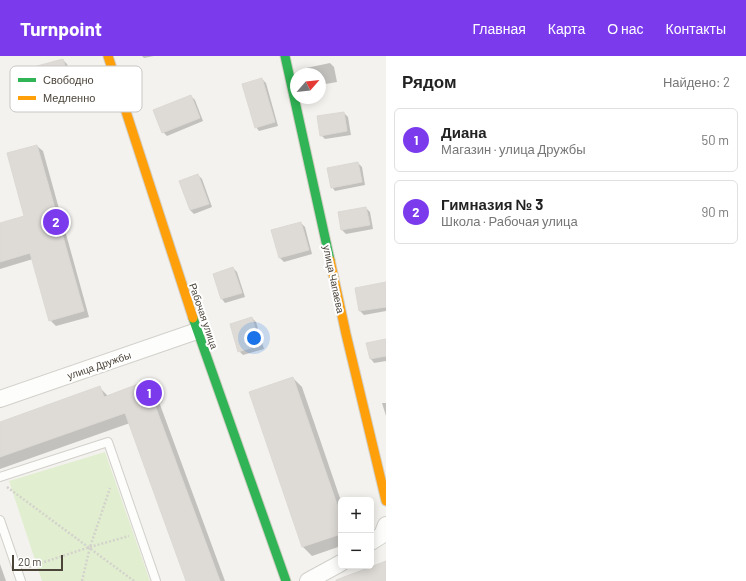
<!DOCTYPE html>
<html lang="ru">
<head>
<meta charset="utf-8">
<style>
  body { margin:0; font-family:Barlow,sans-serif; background:#f2f2f2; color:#222 }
  .controls { position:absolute; right:12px; bottom:12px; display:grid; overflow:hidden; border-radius:6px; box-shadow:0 2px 10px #0003 }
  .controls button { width:36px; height:36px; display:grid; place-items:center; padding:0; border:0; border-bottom:1px solid #e0e0e0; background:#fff; color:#222; font:20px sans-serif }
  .compass { position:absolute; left:290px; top:12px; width:36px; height:36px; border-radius:50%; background:#fff; box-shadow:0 2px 10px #0003; rotate:62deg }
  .scale { position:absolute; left:12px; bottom:10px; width:51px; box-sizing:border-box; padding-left:4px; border:2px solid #4b4439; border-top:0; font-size:11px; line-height:14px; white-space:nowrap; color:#4b4439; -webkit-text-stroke:3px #fff; paint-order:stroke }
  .you { position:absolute; left:254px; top:282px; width:14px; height:14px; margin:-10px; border:3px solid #fff; border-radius:50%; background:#1a73e8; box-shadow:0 0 0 6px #1a73e833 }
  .badge { display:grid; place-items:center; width:26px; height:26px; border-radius:50%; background:#7c3aed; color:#fff; font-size:13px; font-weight:700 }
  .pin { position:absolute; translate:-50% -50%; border:2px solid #fff; box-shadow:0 1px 4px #0006 }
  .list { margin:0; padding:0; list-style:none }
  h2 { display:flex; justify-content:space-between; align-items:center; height:52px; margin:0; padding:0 16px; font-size:17px }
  h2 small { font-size:13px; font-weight:400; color:#767676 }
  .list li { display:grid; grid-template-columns:26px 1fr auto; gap:12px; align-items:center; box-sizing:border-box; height:64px; margin:0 8px 8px; padding:0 8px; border:1px solid #e0e0e0; border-radius:6px }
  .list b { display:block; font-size:15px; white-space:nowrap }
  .list p { margin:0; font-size:13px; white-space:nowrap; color:#767676 }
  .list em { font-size:13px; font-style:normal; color:#767676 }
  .map { position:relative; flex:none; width:386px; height:525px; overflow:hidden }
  header { display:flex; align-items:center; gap:24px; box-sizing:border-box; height:56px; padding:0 20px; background:#7c3aed; color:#fff }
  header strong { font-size:19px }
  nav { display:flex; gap:22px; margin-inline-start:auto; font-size:14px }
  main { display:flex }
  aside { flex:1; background:#fff }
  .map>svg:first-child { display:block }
  .green { fill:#e1eecf }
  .shadow { fill:#0003 }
  .building { fill:#dedbd6; stroke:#dcd9d4 }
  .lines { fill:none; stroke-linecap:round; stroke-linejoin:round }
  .lane-casing { stroke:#d2d0cb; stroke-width:10 }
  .street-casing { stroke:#d2d0cb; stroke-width:18 }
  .fast-casing { stroke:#d3cfc5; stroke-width:11 }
  .slow-casing { stroke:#d3cfc5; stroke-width:11 }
  .path { stroke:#d3d2cc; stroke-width:2.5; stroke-dasharray:2 2; stroke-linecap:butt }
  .lane { stroke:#fdfdfc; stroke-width:8 }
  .street { stroke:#fdfdfc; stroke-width:16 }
  .fast { stroke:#30b455; stroke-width:9 }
  .slow { stroke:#ff9f0a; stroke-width:9 }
  .labels { text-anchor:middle; stroke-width:4; stroke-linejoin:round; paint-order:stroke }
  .street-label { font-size:10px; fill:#4b4439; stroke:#fff }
  .key { fill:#fff; stroke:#c9c7c4; stroke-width:1 }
  .key-label { font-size:11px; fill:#4b4439 }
</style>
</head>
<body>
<header>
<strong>Turnpoint</strong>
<nav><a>Главная</a><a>Карта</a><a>О нас</a><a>Контакты</a></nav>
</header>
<main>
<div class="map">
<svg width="386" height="525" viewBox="0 0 386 525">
  <rect width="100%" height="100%" fill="#f4f2ee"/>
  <path class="green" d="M105,396L150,525H42L9,425Z"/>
  <g class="shadow">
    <path d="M142,0H154L144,2Z"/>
    <path d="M63,4L67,8L74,32L49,40L45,36L38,11Z"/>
    <path d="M330,7L334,11L337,26L320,29V18H307L306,12Z"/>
    <path d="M262,23L266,27L278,70L259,75L256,71Z"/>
    <path d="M191,40L195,44L203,65L167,80L163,76Z"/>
    <path d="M344,57L348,61L351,79L325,83L321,79Z"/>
    <path d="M37,90L43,95L89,261L56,270L50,264L33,203L0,213V168L26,160Z"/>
    <path d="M358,107L362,111L365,129L335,135L332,131Z"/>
    <path d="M198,119L202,123L212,151L194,158L190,154Z"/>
    <path d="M366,152L370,156L373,173L346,178L342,174Z"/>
    <path d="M301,167L305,171L312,198L284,206L280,202L273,175Z"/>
    <path d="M233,212L237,216L245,241L225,247L222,243Z"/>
    <path d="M386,227V255L364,259L360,255L356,233Z"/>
    <path d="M252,262L256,266L264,293L243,299L239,295Z"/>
    <path d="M386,284V305L374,307L371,303L367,287Z"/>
    <path d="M293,322L302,331L341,445V490L312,500L303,491L251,337Z"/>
    <path d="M146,326L155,335L225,525H187L130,367L0,413V367L100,332L108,340Z"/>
    <path d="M382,347H386V361V360Z"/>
    <path d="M0,508L6,525H0Z"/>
  </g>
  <g class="building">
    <path d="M63,3L71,28L44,36L37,10Z"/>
    <path d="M262,22L275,66L255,72L242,28Z"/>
    <path d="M191,39L200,62L162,77L153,54Z"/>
    <path d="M344,56L347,75L320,80L317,60Z"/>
    <path d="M37,89L84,255L49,265L30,197L0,206V167L24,160L7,97Z"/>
    <path d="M358,106L362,126L331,132L327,112Z"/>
    <path d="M198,118L209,148L190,154L179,125Z"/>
    <path d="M366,151L370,169L341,174L338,156Z"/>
    <path d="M301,166L309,194L279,202L271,174Z"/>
    <path d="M233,211L242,237L221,243L213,218Z"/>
    <path d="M386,226V251L359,255L355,232Z"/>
    <path d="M252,261L260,289L238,296L230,268Z"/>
    <path d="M386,283V300L370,303L366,287Z"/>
    <path d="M293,321L341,460V478L302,491L249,336Z"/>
    <path d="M146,325L220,525H186L125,357L0,401V366L100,330L104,341Z"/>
    <path d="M386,505V525H336V524Z"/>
  </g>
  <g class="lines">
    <g class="lane-casing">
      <g id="lane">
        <path d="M0,421L108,386L156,525"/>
        <path d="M0,464L21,525"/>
      </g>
    </g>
    <g class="street-casing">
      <g id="street">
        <path d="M0,343L197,275"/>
        <path d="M371,486L382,479L386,469"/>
        <path d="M308,525L341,507"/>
      </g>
    </g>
    <g class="fast-casing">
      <g id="fast">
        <path d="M285,0L330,204"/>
        <path d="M193,262L286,525"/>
      </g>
    </g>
    <g class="slow-casing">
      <g id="slow">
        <path d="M108,0L193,262"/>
        <path d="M330,204L346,278L386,445"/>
      </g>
    </g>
    <g class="path">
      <path d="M7,431L134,525"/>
      <path d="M29,511L90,491L129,480"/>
      <path d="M82,525L90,491L110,432"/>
    </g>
    <use href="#lane" class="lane"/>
    <use href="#street" class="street"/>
    <use href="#fast" class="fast"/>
    <use href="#slow" class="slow"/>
  </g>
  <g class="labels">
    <g class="street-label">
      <text transform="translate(334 223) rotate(78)" y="4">улица Чапаева</text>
      <text transform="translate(204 260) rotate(71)" y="4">Рабочая улица</text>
      <text transform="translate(99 309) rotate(-19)" y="4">улица Дружбы</text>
    </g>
  </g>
  <rect x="10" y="10" width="132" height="46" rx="6" class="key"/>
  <rect x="18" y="22" width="18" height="4" fill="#30b455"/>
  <rect x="18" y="40" width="18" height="4" fill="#ff9f0a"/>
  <g class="key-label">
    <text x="43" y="28">Свободно</text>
    <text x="43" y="46">Медленно</text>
  </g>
</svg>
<div class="controls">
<button>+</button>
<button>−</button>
</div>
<svg class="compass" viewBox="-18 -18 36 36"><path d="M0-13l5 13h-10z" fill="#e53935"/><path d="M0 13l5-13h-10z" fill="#767676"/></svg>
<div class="scale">20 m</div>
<div class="you"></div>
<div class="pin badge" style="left:149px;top:337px">1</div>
<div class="pin badge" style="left:56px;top:166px">2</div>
</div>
<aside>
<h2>Рядом<small>Найдено: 2</small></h2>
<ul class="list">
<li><span class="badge">1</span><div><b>Диана</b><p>Магазин · улица Дружбы</p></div><em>50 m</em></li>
<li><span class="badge">2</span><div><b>Гимназия № 3</b><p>Школа · Рабочая улица</p></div><em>90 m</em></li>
</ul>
</aside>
</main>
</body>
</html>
